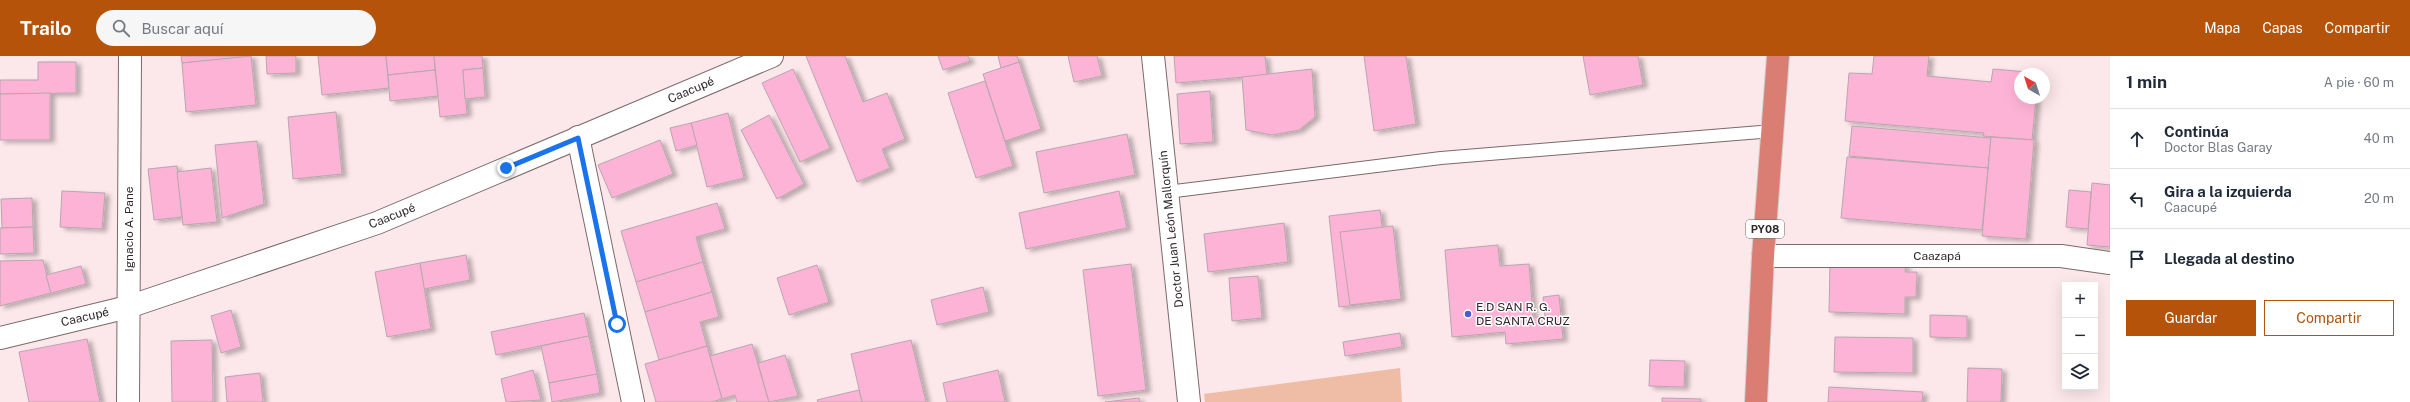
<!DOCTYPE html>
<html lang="es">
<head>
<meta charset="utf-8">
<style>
  body { margin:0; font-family:"Public Sans",sans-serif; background:#f6f6f7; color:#1f2937 }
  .controls { position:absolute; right:12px; bottom:12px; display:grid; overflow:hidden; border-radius:0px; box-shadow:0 4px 16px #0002 }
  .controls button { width:36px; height:36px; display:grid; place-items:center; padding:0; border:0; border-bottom:1px solid #e0e1e3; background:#fff; color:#1f2937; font:20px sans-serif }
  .compass { position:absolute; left:2014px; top:12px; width:36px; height:36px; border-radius:50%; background:#fff; box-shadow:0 4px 16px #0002; rotate:321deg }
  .stop { position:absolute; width:12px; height:12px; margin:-9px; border:3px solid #1a73e8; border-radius:50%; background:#fff }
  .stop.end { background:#1a73e8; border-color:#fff; box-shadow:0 1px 4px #0008 }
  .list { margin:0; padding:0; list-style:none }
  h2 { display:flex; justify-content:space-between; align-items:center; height:52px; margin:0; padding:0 16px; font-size:17px }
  h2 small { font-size:13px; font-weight:400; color:#747a83 }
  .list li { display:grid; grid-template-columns:26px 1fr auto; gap:12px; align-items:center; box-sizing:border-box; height:60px; padding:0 16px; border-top:1px solid #e0e1e3 }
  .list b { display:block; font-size:15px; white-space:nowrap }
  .list p { margin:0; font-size:13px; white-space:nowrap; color:#747a83 }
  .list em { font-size:13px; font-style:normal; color:#747a83 }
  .actions { display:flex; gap:8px; padding:12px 16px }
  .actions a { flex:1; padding:9px 0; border:1px solid #b45309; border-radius:0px; text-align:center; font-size:14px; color:#b45309 }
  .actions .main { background:#b45309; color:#fff }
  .icon { flex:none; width:22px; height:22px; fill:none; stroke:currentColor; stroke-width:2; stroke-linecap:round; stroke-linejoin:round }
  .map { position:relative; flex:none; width:2110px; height:346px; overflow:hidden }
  header { display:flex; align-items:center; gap:24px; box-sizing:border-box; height:56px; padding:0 20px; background:#b45309; color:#fff }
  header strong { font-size:19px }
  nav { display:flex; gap:22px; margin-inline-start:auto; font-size:14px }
  .search { width:280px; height:36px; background:#f6f6f7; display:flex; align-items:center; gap:10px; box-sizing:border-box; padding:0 14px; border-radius:22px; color:#747a83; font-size:15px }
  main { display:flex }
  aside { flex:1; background:#fff }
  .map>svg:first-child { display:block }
  .green { fill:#efbda6 }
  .building { fill:#fdb3d6; stroke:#b8a6ae; filter:url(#shadow) }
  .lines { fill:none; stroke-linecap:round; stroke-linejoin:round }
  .lane-casing { stroke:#7b696c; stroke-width:14 }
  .street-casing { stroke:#7b696c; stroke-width:24 }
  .secondary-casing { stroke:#7b696c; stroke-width:24 }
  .highway-casing { stroke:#d1d0d0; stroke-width:24 }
  .lane { stroke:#fff; stroke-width:12 }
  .street { stroke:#fff; stroke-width:22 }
  .secondary { stroke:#fff; stroke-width:22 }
  .highway { stroke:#da7e74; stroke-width:22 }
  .route { stroke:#1a73e8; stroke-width:5 }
  .poi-dot { fill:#4d5ad0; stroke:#fff; stroke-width:1.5 }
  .labels { text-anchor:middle; stroke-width:3; stroke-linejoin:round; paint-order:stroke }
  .shield { fill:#fff; stroke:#6d6869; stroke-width:1 }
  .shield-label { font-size:11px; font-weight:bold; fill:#2f2829 }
  .street-label { font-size:12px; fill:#2f2829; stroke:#fff }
  .poi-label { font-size:12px; fill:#2f2829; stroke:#fff; text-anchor:start }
</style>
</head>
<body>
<header>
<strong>Trailo</strong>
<div class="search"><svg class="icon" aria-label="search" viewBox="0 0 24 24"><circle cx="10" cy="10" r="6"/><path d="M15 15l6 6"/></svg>Buscar aquí</div>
<nav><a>Mapa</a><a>Capas</a><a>Compartir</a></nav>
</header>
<main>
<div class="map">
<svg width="2110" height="346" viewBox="0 0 2110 346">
  <defs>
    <filter id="shadow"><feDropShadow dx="4.5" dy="2.5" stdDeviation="2" flood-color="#0004"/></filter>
  </defs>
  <rect width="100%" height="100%" fill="#fce7ea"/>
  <path class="green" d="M1400,312L1402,346H1205L1204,338Z"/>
  <g class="building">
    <path d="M181,0H250V1L182,7Z"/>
    <path d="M251,0L256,49L186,56L182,7Z"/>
    <path d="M266,0H296V17L267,18Z"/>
    <path d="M318,0H386L389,32L322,39Z"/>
    <path d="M386,0H434L435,14L388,19Z"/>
    <path d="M434,0H482L483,12L463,14L467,58L440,61Z"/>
    <path d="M806,0H845L863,46L887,37L905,83L882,93L890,112L857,126Z"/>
    <path d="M938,0H968L970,5L943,14Z"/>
    <path d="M998,0H1017L1019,6L1001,12Z"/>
    <path d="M1068,0H1097L1102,20L1074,26Z"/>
    <path d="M1174,0H1265L1267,19L1176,27Z"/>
    <path d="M1364,0H1406L1416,68L1374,75Z"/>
    <path d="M1583,0H1638L1643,29L1590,39Z"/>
    <path d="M1874,0H1929L1927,20L1991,26L1993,13L2038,17L2020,18V42H2036L2032,84L1983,80L1984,77L1845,65L1849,17L1872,18Z"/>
    <path d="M38,6H76V37L0,38V24H38Z"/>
    <path d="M1019,6L1041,73L1005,85L983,18Z"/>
    <path d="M483,12L485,41L465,43L463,14Z"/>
    <path d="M793,13L830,92L800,106L762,27Z"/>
    <path d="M1312,13L1315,61L1299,74L1272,79L1246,74L1242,21Z"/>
    <path d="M435,14L438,40L390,45L388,19Z"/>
    <path d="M985,25L1013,110L976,122L948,37Z"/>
    <path d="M1210,35L1213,86L1180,88L1177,38Z"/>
    <path d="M50,37V84H0V38Z"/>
    <path d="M336,56L342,118L293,123L288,61Z"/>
    <path d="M728,57L744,122L707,131L691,67Z"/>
    <path d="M769,59L804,128L777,143L741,74Z"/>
    <path d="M691,67L697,89L676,95L670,72Z"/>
    <path d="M1852,70L1991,82L1988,112L1849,100Z"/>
    <path d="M1127,78L1135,119L1044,137L1036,96Z"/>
    <path d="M1991,81L2034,84L2026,183L1982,180Z"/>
    <path d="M660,84L673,118L612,142L598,109Z"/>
    <path d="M257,85L264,148L222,162L215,89Z"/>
    <path d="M1847,101L1988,112L1982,174L1841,162Z"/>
    <path d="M177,110L182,161L154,164L148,113Z"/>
    <path d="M211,112L217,166L183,169L177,116Z"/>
    <path d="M2092,127L2110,129V191L2087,189Z"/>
    <path d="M2069,134L2091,136L2088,173L2066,171Z"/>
    <path d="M62,135L105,137L102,173L60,171Z"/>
    <path d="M1119,135L1127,172L1026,193L1019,157Z"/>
    <path d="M32,142L33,171L2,172L1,143Z"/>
    <path d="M717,147L725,173L696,181L703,206L636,226L621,175Z"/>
    <path d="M1380,154L1391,245L1339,251L1329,160Z"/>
    <path d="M1284,167L1288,206L1208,216L1204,178Z"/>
    <path d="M1393,170L1401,243L1350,249L1340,176Z"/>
    <path d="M33,171L34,197L0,198V172Z"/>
    <path d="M1498,189L1500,210L1529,208L1533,261H1545L1543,241L1559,239L1563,283L1506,288L1505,276L1452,281L1445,194Z"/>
    <path d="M466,199L470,224L424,233L420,207Z"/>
    <path d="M43,204L51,237L0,250V205Z"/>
    <path d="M703,206L712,236L645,256L636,226Z"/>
    <path d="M420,207L431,273L387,281L375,216Z"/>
    <path d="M1830,207L1906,209L1905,216H1917L1916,241H1905V258L1829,256Z"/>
    <path d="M1131,208L1146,334L1098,340L1083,214Z"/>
    <path d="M817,209L829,246L789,259L777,222Z"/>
    <path d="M81,210L86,228L51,237L46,219Z"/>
    <path d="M1258,220L1262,262L1232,265L1229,222Z"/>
    <path d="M983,231L989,256L937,269L931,244Z"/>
    <path d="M712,236L719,261L700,266L707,290L659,304L645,256Z"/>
    <path d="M231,254L241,291L221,297L211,260Z"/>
    <path d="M584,257L589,280L496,299L491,276Z"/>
    <path d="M1930,259L1967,260V282L1930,281Z"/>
    <path d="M1400,277L1402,291L1345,300L1343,286Z"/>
    <path d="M589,280L597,318L549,327L541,290Z"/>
    <path d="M1835,281L1913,282V317L1834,316Z"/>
    <path d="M87,283L100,346H29L19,296Z"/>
    <path d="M212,284L213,346H172L171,285Z"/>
    <path d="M911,284L926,346H862L851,298Z"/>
    <path d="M752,288L769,346H737L735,339L722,343L710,300Z"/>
    <path d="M707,290L722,343L711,346H656L645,308Z"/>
    <path d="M785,299L798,340L769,346L758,307Z"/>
    <path d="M1650,304L1685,305L1684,331L1649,330Z"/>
    <path d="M1968,312L2002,313L2001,346H1967Z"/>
    <path d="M533,314L541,344L506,346L501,323Z"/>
    <path d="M998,314L1005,346H947L943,327Z"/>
    <path d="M260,317L263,346H227L225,321Z"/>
    <path d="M597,318L600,337L552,346L549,327Z"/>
    <path d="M1829,331L1923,336L1922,346H1828Z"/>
    <path d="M859,334L862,346H818L817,344Z"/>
    <path d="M1139,342L1140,346H1105Z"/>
    <path d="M1662,342L1701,343V346H1662Z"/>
  </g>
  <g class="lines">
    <g class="lane-casing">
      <path id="lane" d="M1167,136L1441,102L1773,75"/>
    </g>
    <g class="street-casing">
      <g id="street">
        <path d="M1153,0L1189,346"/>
        <path d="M578,81L633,346"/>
        <path d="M1763,200H2061L2110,207"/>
        <path d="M0,282L128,251L377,167L772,0"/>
      </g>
    </g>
    <g class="secondary-casing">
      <path id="secondary" d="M128,346L130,0"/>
    </g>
    <g class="highway-casing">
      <path id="highway" d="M1756,346L1763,200L1778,0"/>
    </g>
    <use href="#lane" class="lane"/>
    <use href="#street" class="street"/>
    <use href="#secondary" class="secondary"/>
    <use href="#highway" class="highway"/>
  </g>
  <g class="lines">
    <path class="route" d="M506,112L578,82L617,268"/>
  </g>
  <circle class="poi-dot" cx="1468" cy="258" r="4"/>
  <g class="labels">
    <rect class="shield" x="1746" y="164" width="38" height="18" rx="3"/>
    <g class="shield-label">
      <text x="1765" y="177">PY08</text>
    </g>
    <g class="street-label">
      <text transform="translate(691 34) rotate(-23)" y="4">Caacupé</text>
      <text transform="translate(392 160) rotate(-22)" y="4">Caacupé</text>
      <text transform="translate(129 173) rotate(-90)" y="4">Ignacio A. Pane</text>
      <text transform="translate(1171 173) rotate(-96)" y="4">Doctor Juan León Mallorquín</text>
      <text x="1937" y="204">Caazapá</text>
      <text transform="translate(85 261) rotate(-13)" y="4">Caacupé</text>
    </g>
    <g class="poi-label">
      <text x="1476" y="255">E.D SAN R. G.<tspan x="1476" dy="14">DE SANTA CRUZ</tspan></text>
    </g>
  </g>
</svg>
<div class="controls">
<button>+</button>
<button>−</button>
<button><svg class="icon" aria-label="layers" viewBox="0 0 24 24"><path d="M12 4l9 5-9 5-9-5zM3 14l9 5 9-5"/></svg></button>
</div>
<svg class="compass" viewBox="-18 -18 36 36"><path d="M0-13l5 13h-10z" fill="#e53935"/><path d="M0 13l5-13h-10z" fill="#747a83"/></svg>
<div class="stop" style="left:617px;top:268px"></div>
<div class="stop end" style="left:506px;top:112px"></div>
</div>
<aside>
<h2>1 min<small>A pie · 60 m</small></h2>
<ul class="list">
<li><svg class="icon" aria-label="ahead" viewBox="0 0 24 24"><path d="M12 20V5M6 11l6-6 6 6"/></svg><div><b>Continúa</b><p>Doctor Blas Garay</p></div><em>40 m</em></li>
<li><svg class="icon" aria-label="left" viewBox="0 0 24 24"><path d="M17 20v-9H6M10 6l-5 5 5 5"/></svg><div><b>Gira a la izquierda</b><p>Caacupé</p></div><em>20 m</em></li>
<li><svg class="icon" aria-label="arrive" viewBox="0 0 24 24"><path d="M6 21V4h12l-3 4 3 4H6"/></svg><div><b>Llegada al destino</b></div></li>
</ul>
<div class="actions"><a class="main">Guardar</a><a>Compartir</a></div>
</aside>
</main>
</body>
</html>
